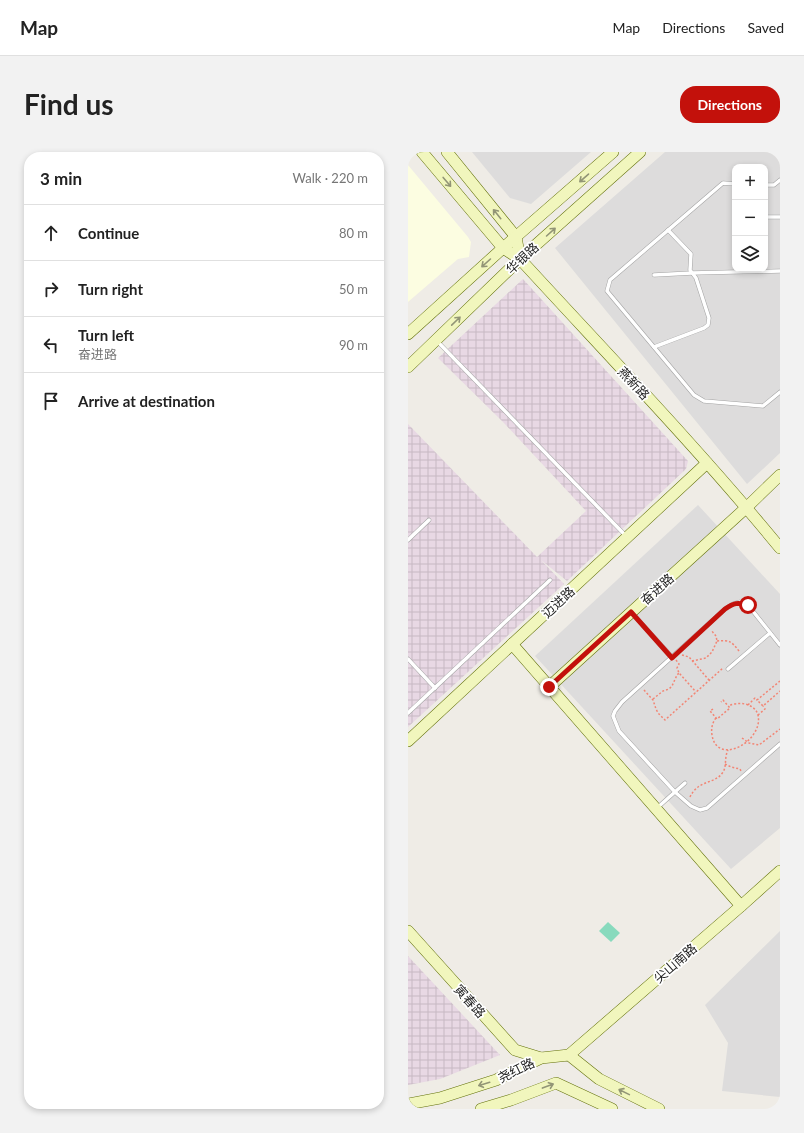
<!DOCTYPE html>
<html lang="en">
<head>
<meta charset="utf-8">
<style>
  body { margin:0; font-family:Lato,"Noto Sans SC",sans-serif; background:#f2f2f2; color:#222 }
  .controls { position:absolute; right:12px; top:12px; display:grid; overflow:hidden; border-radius:8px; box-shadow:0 2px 6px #0003 }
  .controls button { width:36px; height:36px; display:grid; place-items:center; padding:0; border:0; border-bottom:1px solid #e0e0e0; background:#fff; color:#222; font:20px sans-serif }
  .stop { position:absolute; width:12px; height:12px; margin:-9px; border:3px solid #c3110b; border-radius:50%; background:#fff }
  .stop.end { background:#c3110b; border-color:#fff; box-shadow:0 1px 4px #0008 }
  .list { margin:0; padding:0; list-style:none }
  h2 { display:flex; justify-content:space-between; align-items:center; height:52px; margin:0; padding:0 16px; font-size:17px }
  h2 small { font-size:13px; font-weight:400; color:#767676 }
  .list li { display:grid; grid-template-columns:26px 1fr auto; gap:12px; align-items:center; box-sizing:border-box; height:56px; padding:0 16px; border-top:1px solid #e0e0e0 }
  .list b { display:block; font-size:15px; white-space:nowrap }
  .list p { margin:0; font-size:13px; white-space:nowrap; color:#767676 }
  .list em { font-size:13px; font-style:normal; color:#767676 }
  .icon { flex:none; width:22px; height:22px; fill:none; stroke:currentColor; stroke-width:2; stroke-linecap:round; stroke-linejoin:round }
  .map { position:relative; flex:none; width:372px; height:957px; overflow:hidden; border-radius:16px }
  header { display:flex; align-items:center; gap:24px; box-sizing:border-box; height:56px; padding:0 20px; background:#fff; border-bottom:1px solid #e0e0e0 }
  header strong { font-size:19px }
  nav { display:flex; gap:22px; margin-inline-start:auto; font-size:14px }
  .intro { display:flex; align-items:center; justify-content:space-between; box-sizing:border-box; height:96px; padding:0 24px }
  h1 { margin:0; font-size:28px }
  .button { padding:10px 18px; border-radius:16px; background:#c3110b; color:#fff; font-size:14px; font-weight:700 }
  main { display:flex; gap:24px; padding:0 24px }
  aside { flex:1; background:#fff; border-radius:16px; box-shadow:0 2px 6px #0003 }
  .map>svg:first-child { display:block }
  .residential { fill:#dddcdc; fill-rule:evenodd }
  .industrial { fill:url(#industrial-grid) }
  .education { fill:#fcfde1 }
  .pitch { fill:#88dabd }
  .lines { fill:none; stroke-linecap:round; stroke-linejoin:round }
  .lane-casing { stroke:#a3a3a3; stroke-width:4.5 }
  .secondary-casing { stroke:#63710b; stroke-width:12 }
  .path { stroke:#f28574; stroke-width:1.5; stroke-dasharray:2 2; stroke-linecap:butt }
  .lane { stroke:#fff; stroke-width:3.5 }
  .secondary { stroke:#f1f6bd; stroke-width:11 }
  .oneway { stroke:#929576 }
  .route { stroke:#c3110b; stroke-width:5 }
  .labels { text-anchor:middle; stroke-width:3.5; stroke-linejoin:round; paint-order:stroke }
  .street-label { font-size:13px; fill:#1f1f1f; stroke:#fff }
</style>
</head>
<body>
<header>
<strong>Map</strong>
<nav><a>Map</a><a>Directions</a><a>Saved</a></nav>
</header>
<div class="intro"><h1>Find us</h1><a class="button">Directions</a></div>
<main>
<aside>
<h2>3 min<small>Walk · 220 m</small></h2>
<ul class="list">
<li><svg class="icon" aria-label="ahead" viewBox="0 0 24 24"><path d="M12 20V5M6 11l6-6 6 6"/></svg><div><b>Continue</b></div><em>80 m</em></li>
<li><svg class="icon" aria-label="right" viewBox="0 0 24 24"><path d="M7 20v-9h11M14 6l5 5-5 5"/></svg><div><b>Turn right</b></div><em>50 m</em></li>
<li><svg class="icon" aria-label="left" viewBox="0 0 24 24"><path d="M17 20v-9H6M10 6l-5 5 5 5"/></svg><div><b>Turn left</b><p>奋进路</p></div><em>90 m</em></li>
<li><svg class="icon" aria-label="arrive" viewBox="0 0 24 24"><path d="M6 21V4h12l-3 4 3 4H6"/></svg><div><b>Arrive at destination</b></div></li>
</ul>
</aside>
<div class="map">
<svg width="372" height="957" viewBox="0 0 372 957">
  <defs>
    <pattern id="industrial-grid" width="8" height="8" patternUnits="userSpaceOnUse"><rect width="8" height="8" fill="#e8d8e4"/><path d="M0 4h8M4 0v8" fill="none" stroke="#c7b9c3"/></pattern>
  </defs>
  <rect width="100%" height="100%" fill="#efece6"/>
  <g class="residential">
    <path d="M64,0H183L123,52L102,46Z"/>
    <path d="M257,0H372V301L339,332L147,96ZM327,15H357V117H327Z"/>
    <path d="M290,353L372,442V676L323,717L127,504Z"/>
    <path d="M372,779V945L314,939L320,891L297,853Z"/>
  </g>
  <g class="industrial">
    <path d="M115,127L280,309L278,317L159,429L133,408L156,432L0,575V272L129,405L178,359L95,270L30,206Z"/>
    <path d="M0,804L92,903L32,927L0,933Z"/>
  </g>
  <path class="education" d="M0,13L60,85L63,90L61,105L50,107L0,150Z"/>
  <path class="pitch" d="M200,770L212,781L203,790L191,779Z"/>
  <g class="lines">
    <g class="lane-casing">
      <g id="lane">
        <path d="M327,32L315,31L202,128L199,139L286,243L296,249L355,254L372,240"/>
        <path d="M357,33H366L372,28"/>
        <path d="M357,65H372"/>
        <path d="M246,123L284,121L372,119"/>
        <path d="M29,189L218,384"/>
        <path d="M246,195L296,176L300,173L301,166L288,126L282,118L283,102L260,78"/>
        <path d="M0,388L21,368"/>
        <path d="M224,461L264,505"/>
        <path d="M372,493L340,453L332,450L325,452L317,457L214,550L207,559L205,564L211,579L267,640L283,654L292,658L299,656L372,592"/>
        <path d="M0,507L27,536"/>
        <path d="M320,517L362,481"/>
        <path d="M0,561L142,428"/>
        <path d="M249,656L277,631"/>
      </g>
    </g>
    <g class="secondary-casing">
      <g id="secondary">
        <path d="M14,0L95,96L112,107C200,203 290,296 372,396"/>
        <path d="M39,0L108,85L112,107"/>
        <path d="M0,182L95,96L205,0"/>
        <path d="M0,215L112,107L232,0"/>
        <path d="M104,492L333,754"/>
        <path d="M141,535L339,355L372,323"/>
        <path d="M0,589L299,311"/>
        <path d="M0,779L107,898L133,906"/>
        <path d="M161,903L333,754L372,719"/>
        <path d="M0,952L32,946L88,928L133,906L161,903L191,927L251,957"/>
        <path d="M73,957L103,948L148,931L204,957"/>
      </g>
    </g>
    <g class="path">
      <path d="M309,489C322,488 323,489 331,499"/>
      <path d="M274,503L281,505L301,528"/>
      <path d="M268,508L271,512L269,516L271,521L288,540"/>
      <path d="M284,509L298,506L304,500L309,489L308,484L303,478"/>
      <path d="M372,529L349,548L355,554L372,539"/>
      <path d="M236,538L245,548L248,557L250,561L257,568L315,516"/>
      <path d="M245,547L255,539L261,537L264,534L269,523L271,521"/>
      <path d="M340,553L347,546L349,548"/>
      <path d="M305,557L302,559L309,567L322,556L315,548L313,550"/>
      <path d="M350,563L357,557L355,554"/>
      <path d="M308,566C304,571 303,577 304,583C309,615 356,589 350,563C347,551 329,549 321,554"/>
      <path d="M334,586L341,591L351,593L372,577"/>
      <path d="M317,612L323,615L332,617L333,619"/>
      <path d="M282,645C284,641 287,637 290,635C298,629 310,629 315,620C319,614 316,606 320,598"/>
    </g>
    <use href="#lane" class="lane"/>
    <use href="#secondary" class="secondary"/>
  </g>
  <defs><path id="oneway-shaft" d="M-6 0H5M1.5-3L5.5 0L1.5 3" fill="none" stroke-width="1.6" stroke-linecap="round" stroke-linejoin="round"/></defs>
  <g class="oneway">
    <use href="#oneway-shaft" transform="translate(176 26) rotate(139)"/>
    <use href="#oneway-shaft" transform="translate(39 30) rotate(50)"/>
    <use href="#oneway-shaft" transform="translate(89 62) rotate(-129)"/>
    <use href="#oneway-shaft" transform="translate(143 80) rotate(-42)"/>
    <use href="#oneway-shaft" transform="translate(78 111) rotate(138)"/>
    <use href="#oneway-shaft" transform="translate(48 169) rotate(-44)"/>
    <use href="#oneway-shaft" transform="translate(76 932) rotate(163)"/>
    <use href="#oneway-shaft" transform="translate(140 934) rotate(-20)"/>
    <use href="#oneway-shaft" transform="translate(216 940) rotate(-154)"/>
  </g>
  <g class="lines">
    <path class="route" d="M141,535L223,460L264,506L317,457C326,451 329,450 340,453"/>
  </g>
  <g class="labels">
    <g class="street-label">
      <text transform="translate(114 106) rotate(-43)" y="5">华银路</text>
      <text transform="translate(226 231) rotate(47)" y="5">燕新路</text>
      <text transform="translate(249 437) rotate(-42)" y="5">奋进路</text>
      <text transform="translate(150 450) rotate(-43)" y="5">迈进路</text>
      <text transform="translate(267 811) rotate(-41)" y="5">尖山南路</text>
      <text transform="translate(62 849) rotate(48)" y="5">寅春路</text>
      <text transform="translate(108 918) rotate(-26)" y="5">尧红路</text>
    </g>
  </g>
</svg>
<div class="controls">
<button>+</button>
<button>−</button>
<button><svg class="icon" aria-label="layers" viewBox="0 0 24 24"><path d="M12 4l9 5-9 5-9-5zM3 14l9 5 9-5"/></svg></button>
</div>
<div class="stop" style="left:340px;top:453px"></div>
<div class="stop end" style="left:141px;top:535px"></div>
</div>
</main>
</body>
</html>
